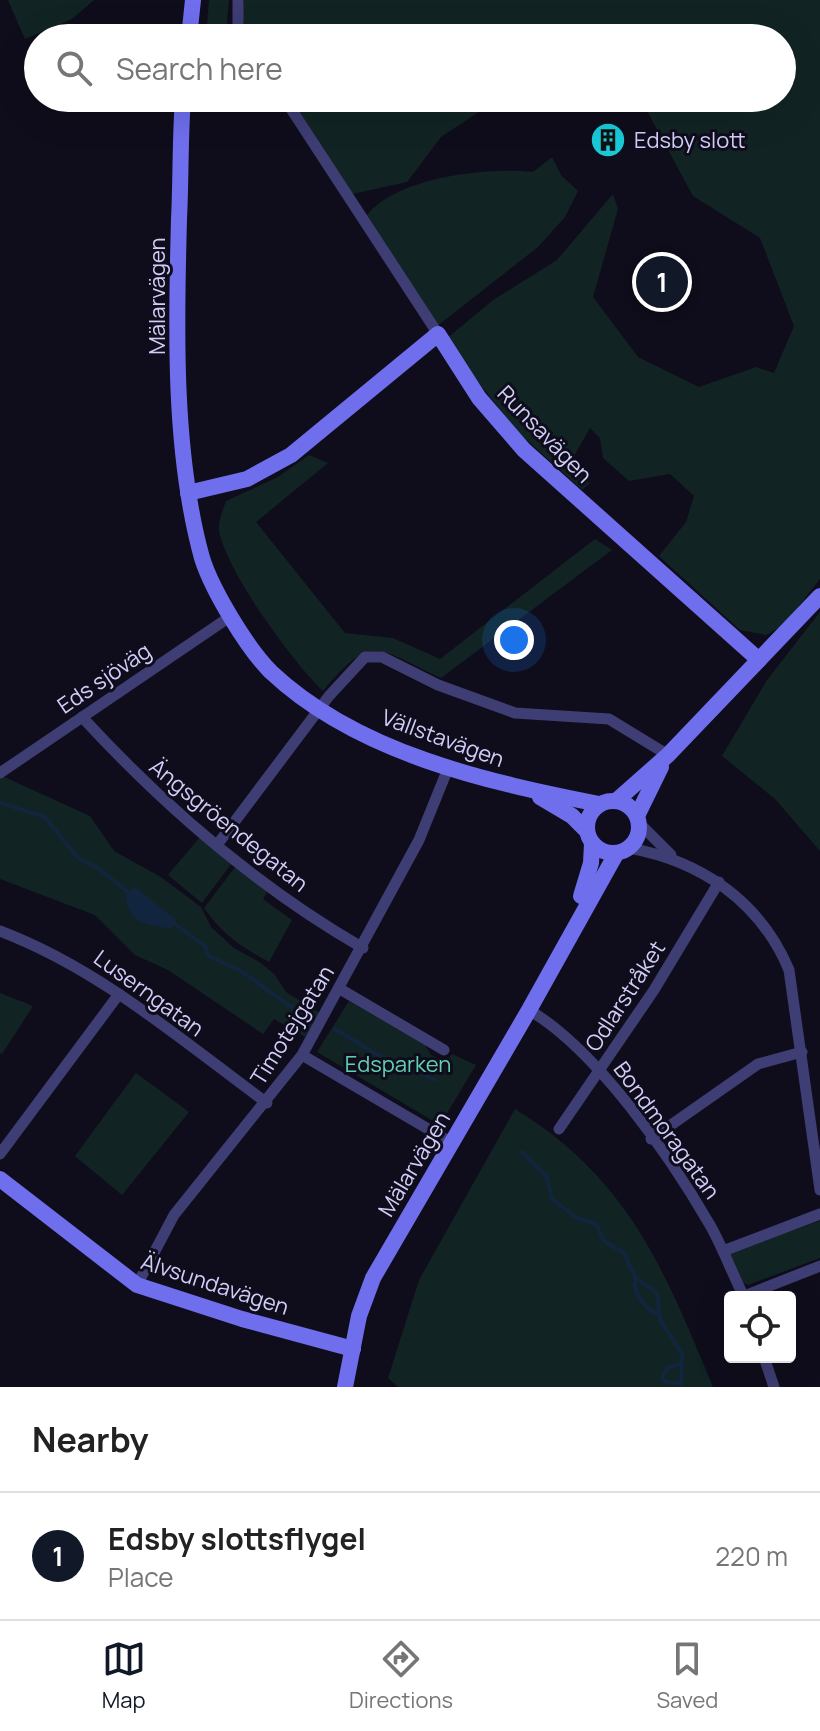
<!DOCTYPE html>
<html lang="en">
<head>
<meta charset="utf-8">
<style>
  body { margin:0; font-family:Manrope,sans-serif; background:#f6f6f6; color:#222 }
  .controls { position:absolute; right:24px; bottom:24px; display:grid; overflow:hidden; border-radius:8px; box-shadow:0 8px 32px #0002 }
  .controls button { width:72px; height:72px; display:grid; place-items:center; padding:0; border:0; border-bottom:2px solid #e0e0e0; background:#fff; color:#222; font:40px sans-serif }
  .you { position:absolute; left:514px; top:640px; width:28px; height:28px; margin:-20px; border:6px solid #fff; border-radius:50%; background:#1a73e8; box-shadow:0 0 0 12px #1a73e833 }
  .badge { display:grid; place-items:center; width:52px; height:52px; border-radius:50%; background:#111827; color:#fff; font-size:26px; font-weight:700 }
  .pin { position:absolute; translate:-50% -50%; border:4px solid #fff; box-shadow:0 2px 8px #0006 }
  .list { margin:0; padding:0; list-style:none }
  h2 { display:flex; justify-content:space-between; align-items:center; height:104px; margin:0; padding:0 32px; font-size:34px }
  h2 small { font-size:26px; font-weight:400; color:#767676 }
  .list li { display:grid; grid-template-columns:52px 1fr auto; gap:24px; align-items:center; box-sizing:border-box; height:128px; padding:0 32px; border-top:2px solid #e0e0e0 }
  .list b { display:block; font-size:30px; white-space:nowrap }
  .list p { margin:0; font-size:26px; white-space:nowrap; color:#767676 }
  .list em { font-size:26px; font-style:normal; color:#767676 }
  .icon { flex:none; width:44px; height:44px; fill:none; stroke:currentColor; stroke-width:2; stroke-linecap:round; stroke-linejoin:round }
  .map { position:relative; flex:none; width:820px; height:1387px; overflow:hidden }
  .search { position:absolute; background:#fff; box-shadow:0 8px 32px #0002; left:24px; right:24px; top:24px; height:88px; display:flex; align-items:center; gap:20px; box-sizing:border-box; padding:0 28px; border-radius:44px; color:#767676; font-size:30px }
  .sheet { height:232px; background:#fff }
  nav { display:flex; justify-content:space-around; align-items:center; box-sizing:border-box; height:112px; border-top:2px solid #e0e0e0; background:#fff; font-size:22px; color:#767676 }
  nav a { display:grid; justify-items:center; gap:4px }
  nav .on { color:#111827 }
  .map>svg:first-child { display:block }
  .green { fill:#112423 }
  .water { fill:#12253e }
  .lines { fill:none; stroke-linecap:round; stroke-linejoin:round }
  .stream { stroke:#12253e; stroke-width:4 }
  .street { stroke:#3e3d74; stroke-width:11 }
  .secondary { stroke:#6f6fee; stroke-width:16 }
  .labels { text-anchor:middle; stroke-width:6; stroke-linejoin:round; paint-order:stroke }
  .poi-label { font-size:22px; fill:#d1cdf9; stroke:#0f0d1b; text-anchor:start }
  .street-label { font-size:22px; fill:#d1cdf9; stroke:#0f0d1b }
  .park-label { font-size:22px; fill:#63cfb2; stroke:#0f0d1b }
</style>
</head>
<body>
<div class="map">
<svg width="820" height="1387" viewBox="0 0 820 1387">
  <rect width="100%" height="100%" fill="#0f0d1b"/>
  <g class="green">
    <path d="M8,0H94L72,19L25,39Z"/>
    <path d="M209,0H229L227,22L234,38H206Z"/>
    <path d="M244,0H820V579L784,625L766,635L740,630L659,556L686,522L694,496L670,474L629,481L603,458L600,438L590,428L570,463L590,483L582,490L518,432L445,340L493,300L557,260L613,194L618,209L593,297L638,357L699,387L756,367L774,373L794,326L760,238L693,196L640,98H782V38H254L241,19Z"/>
    <path d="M291,98H500L441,137L407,182L352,194Z"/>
    <path d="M552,157L561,175L578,191L565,217L538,247L436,327L367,215C397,177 488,167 533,172Z"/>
    <path d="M309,455L328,463L256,522L345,633L393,638L440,659L595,539L612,550L441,678C377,649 373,631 323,691C292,661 228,574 219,531C218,523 223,509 226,501L278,477Z"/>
    <path d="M820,612V851L775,799L722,756L767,680Z"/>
    <path d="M0,775L90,816L114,851L161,877L201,907L211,927L234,948L261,963L275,975L286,992L320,1013L305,1037L274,1019L263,1034L168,970L135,955L95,915L0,879Z"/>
    <path d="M200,837L232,863L202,903L168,875Z"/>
    <path d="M236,866L268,891L263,899L292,920L269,962C241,947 222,934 204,908Z"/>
    <path d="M0,993L33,1006L2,1054L0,1053Z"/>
    <path d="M349,1001L425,1045L431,1055L446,1062L452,1054L476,1065L440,1125L317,1052Z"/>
    <path d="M136,1073L189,1112L122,1195L75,1156Z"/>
    <path d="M515,1109C629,1179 664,1269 713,1387H398L388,1378L419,1280Z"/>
    <path d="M820,1221V1258L748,1285L739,1281L729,1252Z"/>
  </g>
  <path class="water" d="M135,887L176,920L171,929C147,924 128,924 126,895Z"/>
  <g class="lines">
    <g class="stream">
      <path d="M0,803L45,817L78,858L99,869L128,892"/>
      <path d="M175,924L205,946L209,956L241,971L311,1021"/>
      <path d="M335,1029L376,1054L435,1080"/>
      <path d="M522,1152L547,1177L552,1199L577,1218L596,1224L604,1241L624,1253L635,1277L657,1293L660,1320L682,1354L681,1387"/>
      <path d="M635,1278C633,1295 646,1309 660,1316"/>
      <path d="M681,1383L666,1382L662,1378L668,1367L681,1364"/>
    </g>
    <g class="street">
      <path d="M238,0V27L245,38"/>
      <path d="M284,98L438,334"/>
      <path d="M82,717C164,806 257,887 363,948"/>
      <path d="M0,773L231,616"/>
      <path d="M639,823L671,855"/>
      <path d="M217,845L329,696L365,657H382L438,685L515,713L609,719L668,755"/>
      <path d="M629,848C701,861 760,901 789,970L820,1190"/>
      <path d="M0,931C100,969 181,1040 267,1103"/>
      <path d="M340,989L444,1050"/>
      <path d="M529,1010C597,1050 670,1156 710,1225C723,1248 732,1273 744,1297"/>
      <path d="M302,1055L452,1143"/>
      <path d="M559,1129L654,990L719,882"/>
      <path d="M651,1139L758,1064L802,1052"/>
      <path d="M0,1154L119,994"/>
      <path d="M723,1251L820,1214"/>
      <path d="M137,1285L174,1215L302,1055L419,840L449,766"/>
      <path d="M744,1296L820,1266"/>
      <path d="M764,1357L774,1387"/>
    </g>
    <g class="secondary">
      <path d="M189,38L193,0"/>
      <path d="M183,98C180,138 181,179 179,219C176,327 173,453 202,558C212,590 247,648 271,672C357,753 487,782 599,804"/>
      <path d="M188,493L247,479L291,455L438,334L479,398L524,450L759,660"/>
      <path d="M540,797L572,816L587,831"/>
      <circle cx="613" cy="827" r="26"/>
      <path d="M616,801L668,755L820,596"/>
      <path d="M637,816L661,767"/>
      <path d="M581,896L591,863L592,844"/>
      <path d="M0,1179L137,1285L242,1319L353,1349"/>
      <path d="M345,1387L359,1316L373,1278L529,1010L616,854"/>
    </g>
  </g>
  <defs>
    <g id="building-disc" transform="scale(1.8)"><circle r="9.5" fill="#1ac9d8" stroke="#0f0d1b"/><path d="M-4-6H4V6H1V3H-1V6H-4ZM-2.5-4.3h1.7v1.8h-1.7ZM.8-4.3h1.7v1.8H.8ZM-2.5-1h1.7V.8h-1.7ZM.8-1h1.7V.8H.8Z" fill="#111"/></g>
  </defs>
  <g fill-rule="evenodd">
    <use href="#building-disc" x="608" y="140"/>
  </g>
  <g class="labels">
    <g class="poi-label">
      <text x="634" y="148">Edsby slott</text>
    </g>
    <g class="street-label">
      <text transform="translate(157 296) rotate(-90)" y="8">Mälarvägen</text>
      <text transform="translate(545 434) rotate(46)" y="8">Runsavägen</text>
      <text transform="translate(104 678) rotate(-34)" y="8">Eds sjöväg</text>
      <text transform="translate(443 738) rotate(20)" y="8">Vällstavägen</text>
      <text transform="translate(229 825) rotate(39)" y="8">Ängsgröendegatan</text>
      <text transform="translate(149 993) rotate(36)" y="8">Luserngatan</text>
      <text transform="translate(625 996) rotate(-57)" y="8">Odlarstråket</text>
      <text transform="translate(292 1025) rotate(-58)" y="8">Timotejgatan</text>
      <text transform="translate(667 1130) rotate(54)" y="8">Bondmoragatan</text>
      <text transform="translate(414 1164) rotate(-59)" y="8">Mälarvägen</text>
      <text transform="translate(215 1284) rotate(18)" y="8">Älvsundavägen</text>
    </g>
    <g class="park-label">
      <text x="398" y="1072">Edsparken</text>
    </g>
  </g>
</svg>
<div class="controls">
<button><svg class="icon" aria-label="locate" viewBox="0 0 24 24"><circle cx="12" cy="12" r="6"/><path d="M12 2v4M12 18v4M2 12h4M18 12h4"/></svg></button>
</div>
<div class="you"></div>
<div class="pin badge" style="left:662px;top:282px">1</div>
<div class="search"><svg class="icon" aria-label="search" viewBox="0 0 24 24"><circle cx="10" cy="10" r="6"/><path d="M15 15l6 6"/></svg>Search here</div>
</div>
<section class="sheet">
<h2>Nearby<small></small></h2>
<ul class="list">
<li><span class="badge">1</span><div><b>Edsby slottsflygel</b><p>Place</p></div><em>220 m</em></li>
</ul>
</section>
<nav>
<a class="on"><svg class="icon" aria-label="map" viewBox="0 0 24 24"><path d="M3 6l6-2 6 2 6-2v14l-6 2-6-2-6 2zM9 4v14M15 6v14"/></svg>Map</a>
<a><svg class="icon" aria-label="directions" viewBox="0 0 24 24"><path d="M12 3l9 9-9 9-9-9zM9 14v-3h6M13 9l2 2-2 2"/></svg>Directions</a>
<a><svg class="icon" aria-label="saved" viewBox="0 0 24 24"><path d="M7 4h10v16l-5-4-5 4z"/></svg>Saved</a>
</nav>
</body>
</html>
